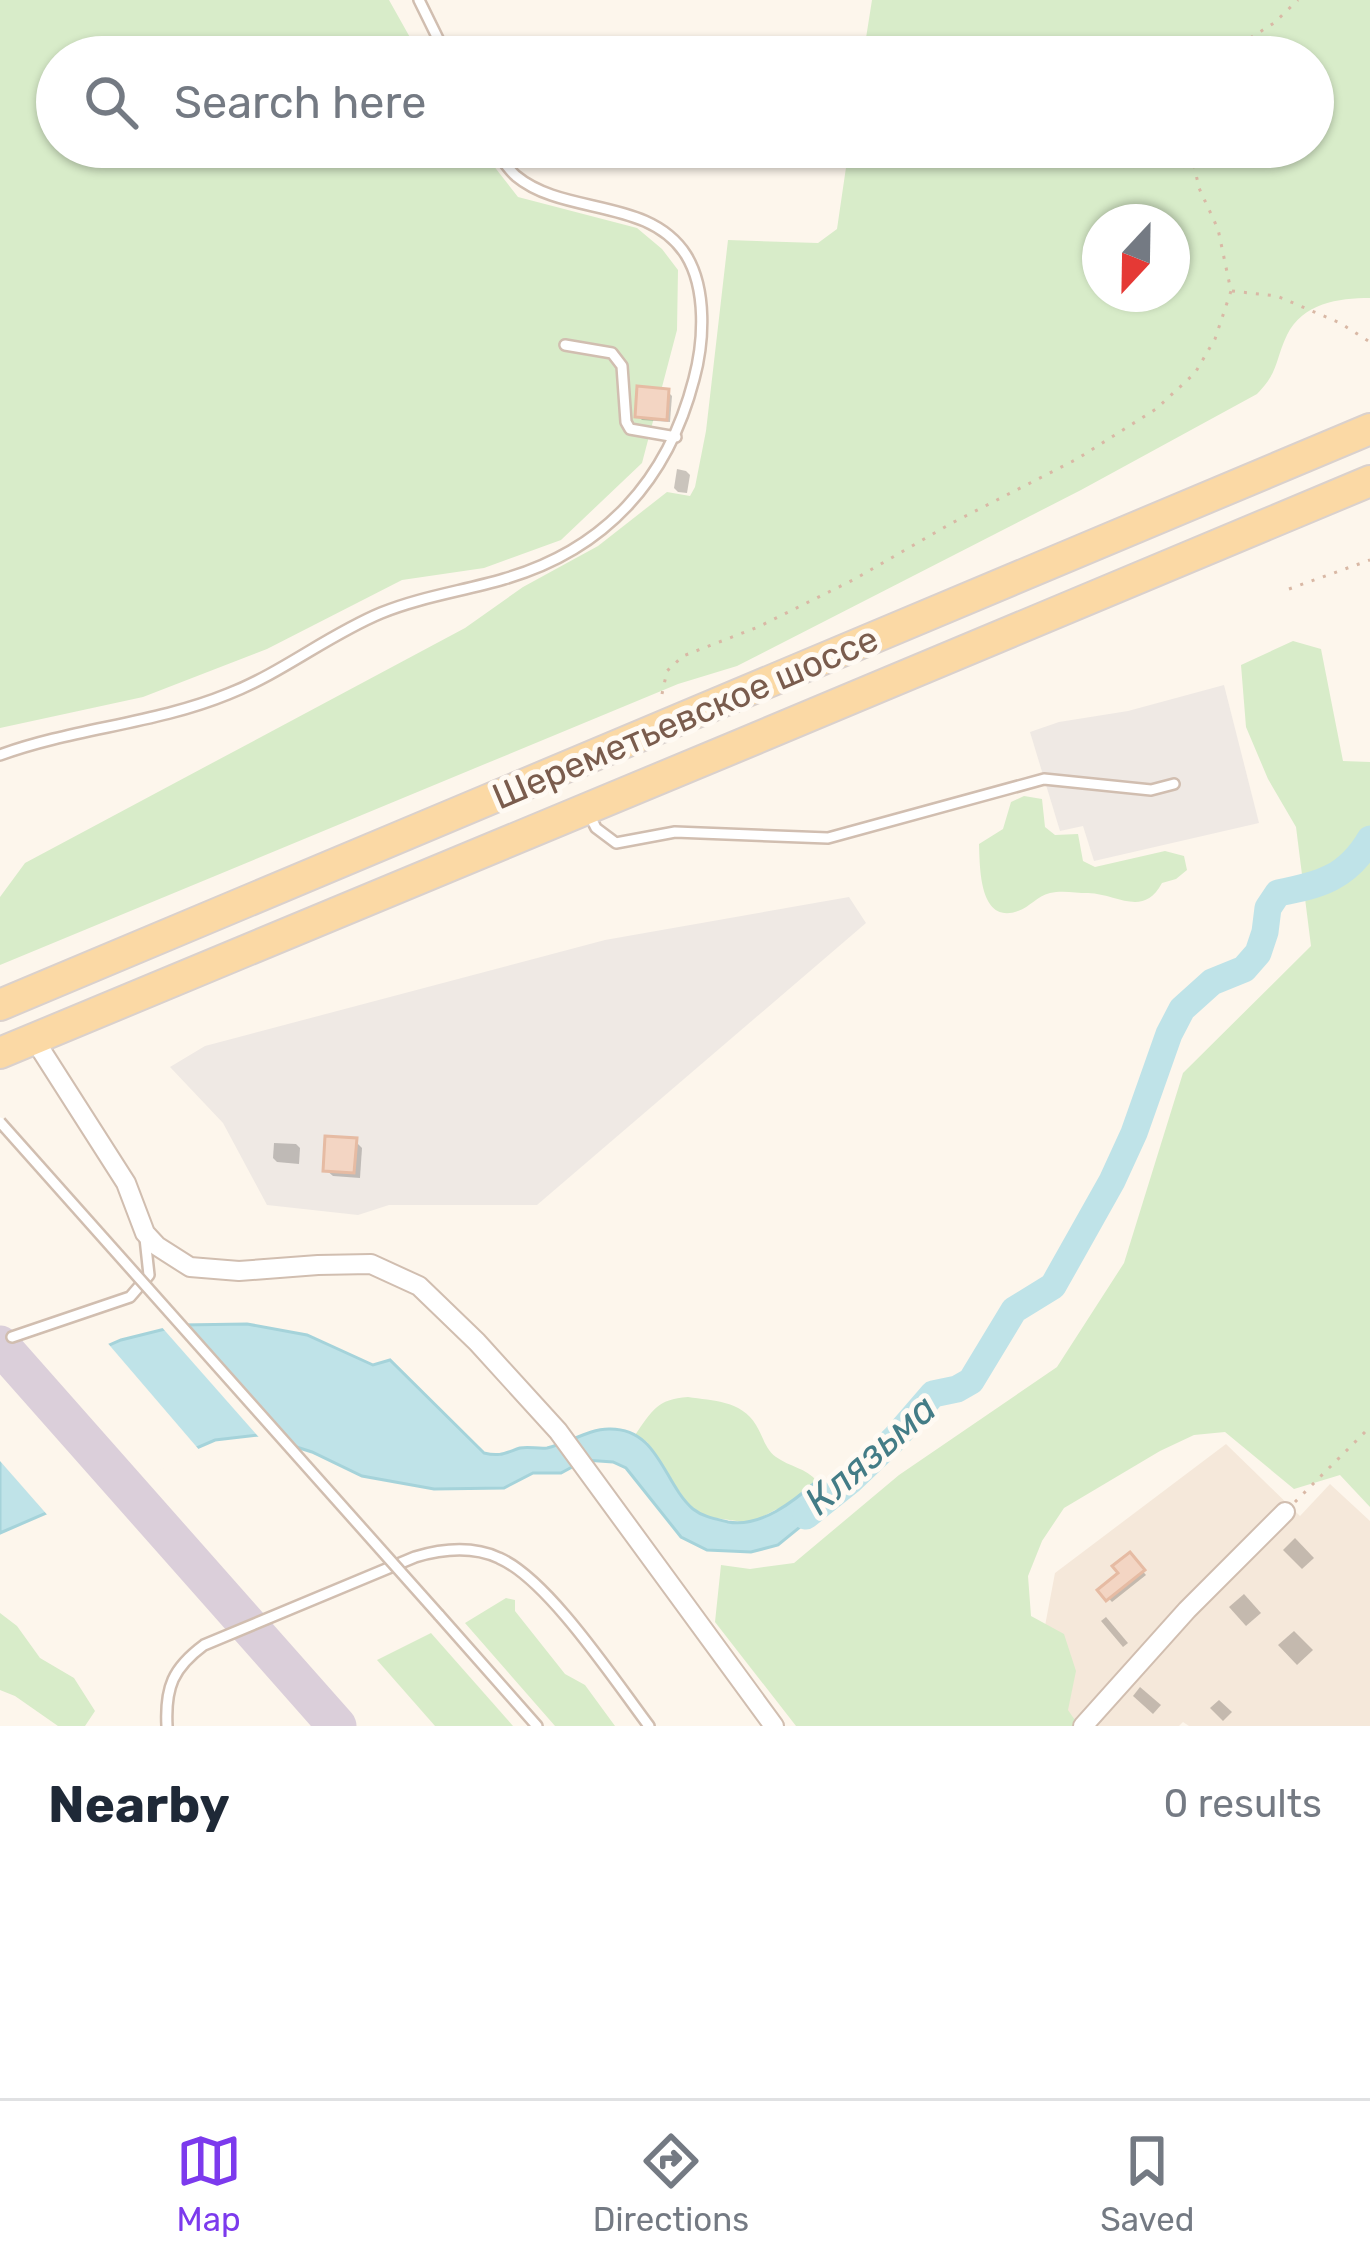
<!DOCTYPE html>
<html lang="en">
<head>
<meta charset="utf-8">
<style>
  body { margin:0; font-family:Rubik,sans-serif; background:#f6f6f7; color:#1f2937 }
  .compass { position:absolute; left:1082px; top:204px; width:108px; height:108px; border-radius:50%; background:#fff; box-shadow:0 3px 9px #0004; rotate:202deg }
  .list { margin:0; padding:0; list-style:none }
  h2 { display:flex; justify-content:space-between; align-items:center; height:156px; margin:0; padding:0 48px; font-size:51px }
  h2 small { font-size:39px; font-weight:400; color:#747a83 }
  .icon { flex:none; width:66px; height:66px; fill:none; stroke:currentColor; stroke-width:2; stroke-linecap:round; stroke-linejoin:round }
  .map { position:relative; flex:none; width:1370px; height:1726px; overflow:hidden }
  .search { position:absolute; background:#fff; box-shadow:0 3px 9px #0004; left:36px; right:36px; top:36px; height:132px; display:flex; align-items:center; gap:30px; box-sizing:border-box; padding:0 42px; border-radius:66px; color:#747a83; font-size:45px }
  .sheet { height:372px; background:#fff }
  nav { display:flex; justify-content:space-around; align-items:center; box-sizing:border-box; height:168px; border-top:3px solid #e0e1e3; background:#fff; font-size:33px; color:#747a83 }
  nav a { display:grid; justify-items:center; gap:6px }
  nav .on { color:#7c3aed }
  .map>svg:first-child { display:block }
  .residential { fill:#f5e8da }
  .industrial { fill:#efe9e4 }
  .green { fill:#d8ecc9; fill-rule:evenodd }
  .water { fill:#bfe3e8; stroke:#a5d3da; stroke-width:3 }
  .pier { fill:#fdf6ec }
  .shadow { fill:#0003 }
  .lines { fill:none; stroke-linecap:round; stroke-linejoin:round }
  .river { stroke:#bfe3e8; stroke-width:27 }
  .taxiway { stroke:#dbcfda; stroke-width:39 }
  .building { fill:#f3d5c3; stroke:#e6bba3; stroke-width:3 }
  .lane-casing { stroke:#d1beb0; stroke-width:14 }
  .street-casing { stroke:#d1beb0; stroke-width:22 }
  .primary-casing { stroke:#dad1cd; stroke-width:34 }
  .path { stroke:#d9b8a5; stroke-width:3; stroke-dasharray:3 9; stroke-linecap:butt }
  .lane { stroke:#fff; stroke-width:9 }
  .street { stroke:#fff; stroke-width:18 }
  .primary { stroke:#fbd9a5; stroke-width:30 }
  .lane-bridge-casing { stroke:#d1beb0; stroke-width:14; stroke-linecap:butt }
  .lane-bridge { stroke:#fff; stroke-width:9 }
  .labels { text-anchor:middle; stroke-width:10; stroke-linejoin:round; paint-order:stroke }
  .street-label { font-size:36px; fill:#7a5c4d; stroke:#fffaf3 }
  .water-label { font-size:39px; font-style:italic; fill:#437c86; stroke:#fffaf3 }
</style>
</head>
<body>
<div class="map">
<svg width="1370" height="1726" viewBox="0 0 1370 1726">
  <rect width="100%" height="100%" fill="#fdf6ec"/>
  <path class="residential" d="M1226,1444L1300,1516L1330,1484L1370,1521V1726H1189L1183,1722L1179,1726H1032L1027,1721L1055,1573Z"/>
  <g class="industrial">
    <path d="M1224,685L1259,823L1094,861L1083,826L1060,831L1030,732L1059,722L1128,711Z"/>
    <path d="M849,897L866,923L537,1205H389L358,1215L267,1205L223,1123L170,1067L205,1046L605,940Z"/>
  </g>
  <g class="green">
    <path d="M0,0H389L421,57H57V147H479L518,197L637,228L662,249L678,270L677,330L642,463L561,540L484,568L402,580L267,649L143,697L0,728Z"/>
    <path d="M872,0H1370V298C1338,298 1303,303 1287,335C1275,360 1279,372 1257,394L1081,490L737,666L678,684L0,965V897L25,863L465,628L523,587L598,546L667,492L690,496L695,487L706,431L728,240L818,243L837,229L849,147H1313V57H863ZM1100,222H1172V294H1100Z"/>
    <path d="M1293,641L1321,649L1343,761L1370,762V1507L1340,1475L1294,1489L1225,1432L1194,1435L1160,1451L1064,1508L1042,1541L1028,1576L1031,1616L1064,1634L1076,1671L1068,1710L1079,1726H796L715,1622L721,1565L750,1569L794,1563L899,1475L1057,1367L1124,1263L1183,1073L1311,946L1296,827L1268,779L1246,727L1241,665Z"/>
    <path d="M1024,796L1042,799L1045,827L1055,835L1078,834L1083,861L1095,867L1165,851L1184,856L1187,870L1176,879L1162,883C1143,918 1118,894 1088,893C1076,893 1062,890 1050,893C1037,896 1030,907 1018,911C979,925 980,867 979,844L1003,829L1011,802Z"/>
    <path d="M688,1397C713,1401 741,1400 756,1425C763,1436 765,1449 776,1457C790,1467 806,1468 817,1481L788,1506L775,1510L751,1523L708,1517L695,1511L685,1500L647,1442L635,1435C652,1411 657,1399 688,1397Z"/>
    <path d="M506,1598L515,1600V1611L565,1674L585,1685L615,1726H555L465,1623Z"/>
    <path d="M0,1613L17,1626L40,1658L74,1678L95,1711L85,1726H58L15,1696L0,1690Z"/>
    <path d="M431,1633L513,1726H435L377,1660Z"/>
  </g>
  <path class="water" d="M247,1324L307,1335L373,1365L390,1360L484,1453C500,1457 505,1453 520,1448C529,1446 537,1449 547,1448C567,1444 588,1429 609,1429C659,1428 663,1483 693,1509C703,1517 716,1519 728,1522C761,1528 794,1501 817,1481L838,1502L811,1518L778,1545L751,1552L707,1550L681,1537L626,1468L613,1462L585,1460L561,1473H533L504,1488L434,1489L362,1476L312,1452L259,1435L215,1440L0,1533V1393L121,1340L181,1325Z"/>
  <g class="pier">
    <path d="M184,1319L303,1456L263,1442L159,1324Z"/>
    <path d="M105,1340L201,1452L50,1518L0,1461V1386Z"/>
  </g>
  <g class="shadow">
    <path d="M668,392L672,396L670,422L642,420L638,416Z"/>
    <path d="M677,469L686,471L690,475L687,493L678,492L674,488Z"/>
    <path d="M355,1141L362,1148L360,1178L333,1176L326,1170Z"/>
    <path d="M274,1143L296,1144L300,1148L299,1164L277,1162L273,1158Z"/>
    <path d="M1295,1538L1314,1558L1302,1569L1283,1550Z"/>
    <path d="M1129,1556L1146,1575L1112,1602L1101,1590L1122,1573Z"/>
    <path d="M1244,1594L1261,1613L1246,1626L1229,1607Z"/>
    <path d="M1106,1617L1128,1643L1123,1647L1101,1621Z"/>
    <path d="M1294,1631L1313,1650L1297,1665L1278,1645Z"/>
    <path d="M1140,1687L1161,1705L1153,1714L1133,1696Z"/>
    <path d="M1219,1700L1232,1712L1223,1721L1210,1708Z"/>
  </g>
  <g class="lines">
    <path class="river" d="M806,1516L850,1481L895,1438L933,1394L957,1389L971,1381L1014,1310L1053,1286L1112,1181L1134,1133L1169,1034L1182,1009L1212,982L1244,969L1258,953L1265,932L1268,908L1278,893C1320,885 1347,878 1370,839"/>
    <path class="taxiway" d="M0,1345L337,1726"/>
  </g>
  <g class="building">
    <path d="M637,386L669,389L667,420L635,417Z"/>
    <path d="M325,1136L357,1138L354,1173L323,1171Z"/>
    <path d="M1130,1552L1145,1570L1106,1601L1097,1590L1118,1573L1112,1566Z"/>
  </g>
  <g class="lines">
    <g class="lane-casing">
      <g id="lane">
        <path d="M419,0L447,57"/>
        <path d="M565,345L612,353L622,366L626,422L630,429L676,437"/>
        <path d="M0,755C74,728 155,724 228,694C282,673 328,635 381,613C420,597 463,591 504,579C605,550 668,480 694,379C704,342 707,289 686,255C649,197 564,216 516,176C507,168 500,156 493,147"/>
        <path d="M590,816L596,828L616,843L675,832L828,838L1044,779L1151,790L1174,784"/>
        <path d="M12,1337L130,1297L149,1275L145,1238"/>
        <path d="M439,1615L537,1726"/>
        <path d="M167,1726C165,1687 173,1668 204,1645L415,1557C442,1549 473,1546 499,1558C548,1579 615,1681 649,1726"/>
      </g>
    </g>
    <g class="street-casing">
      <g id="street">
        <path d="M34,1039L126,1183L145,1233L157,1246L190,1267L239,1271L318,1265L371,1264L419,1286L477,1342L558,1431L774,1726"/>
        <path d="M1083,1726L1187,1610L1285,1512"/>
      </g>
    </g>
    <g class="primary-casing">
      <g id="primary">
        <path d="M0,1005L1370,429"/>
        <path d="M0,1053C457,862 914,674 1370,481"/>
      </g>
    </g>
    <g class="path">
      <path d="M1220,57L1274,23L1298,0"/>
      <path d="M1232,291L1277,296L1340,323L1370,342"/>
      <path d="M1289,589L1370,560"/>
      <path d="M662,694L667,671L683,656L758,627L853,580L950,524L1077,459L1156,409L1195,373L1215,339L1231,291L1218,229L1199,188L1190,147"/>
      <path d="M1295,1502L1370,1427"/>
    </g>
    <use href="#lane" class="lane"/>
    <use href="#street" class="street"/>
    <use href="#primary" class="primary"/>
    <g class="lane-bridge-casing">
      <path id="lane-bridge" d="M0,1122L439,1615"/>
    </g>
    <use href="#lane-bridge" class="lane-bridge"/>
  </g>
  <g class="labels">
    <g class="street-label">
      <text transform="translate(685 717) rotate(-23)" y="13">Шереметьевское шоссе</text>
    </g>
    <g class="water-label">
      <text transform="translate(870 1454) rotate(-41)" y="14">Клязьма</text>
    </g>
  </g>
</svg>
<svg class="compass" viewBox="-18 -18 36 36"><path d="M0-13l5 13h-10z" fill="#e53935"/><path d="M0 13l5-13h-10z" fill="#747a83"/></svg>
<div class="search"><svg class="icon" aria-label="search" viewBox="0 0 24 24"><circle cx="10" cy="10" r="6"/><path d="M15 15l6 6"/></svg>Search here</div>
</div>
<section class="sheet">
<h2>Nearby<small>0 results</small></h2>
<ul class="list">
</ul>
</section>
<nav>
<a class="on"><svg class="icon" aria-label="map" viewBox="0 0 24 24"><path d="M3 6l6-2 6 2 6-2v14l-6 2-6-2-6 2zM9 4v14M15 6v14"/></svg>Map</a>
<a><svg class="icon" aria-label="directions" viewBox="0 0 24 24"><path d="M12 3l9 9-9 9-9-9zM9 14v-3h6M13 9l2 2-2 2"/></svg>Directions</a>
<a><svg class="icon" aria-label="saved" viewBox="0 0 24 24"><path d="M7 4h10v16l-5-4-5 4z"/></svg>Saved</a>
</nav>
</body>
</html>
